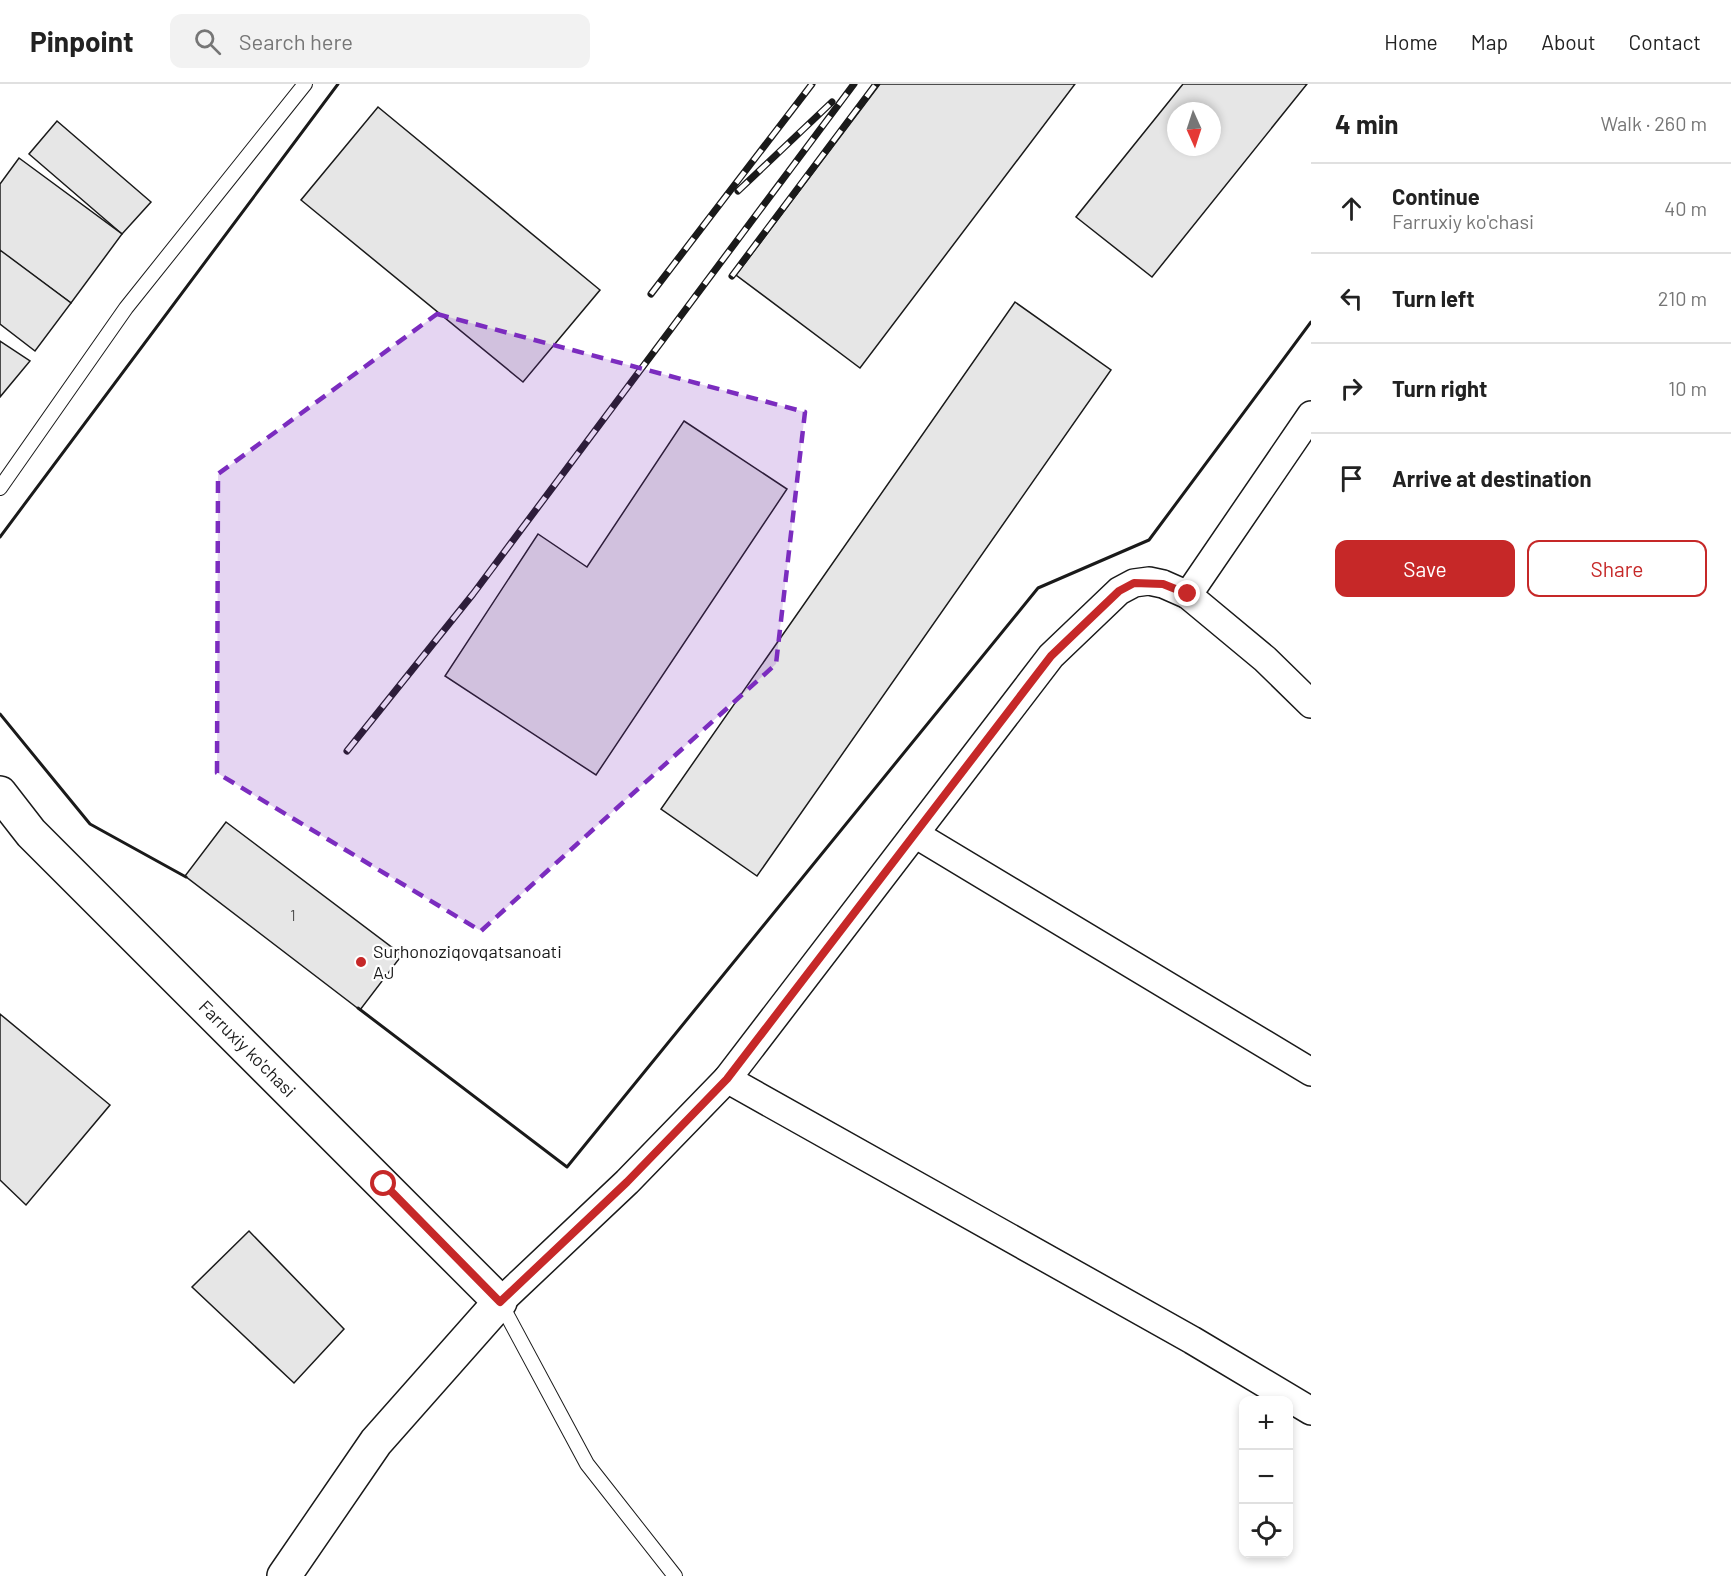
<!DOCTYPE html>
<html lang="en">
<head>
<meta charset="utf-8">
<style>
  body { margin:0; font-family:Barlow,sans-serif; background:#f2f2f2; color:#222 }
  .controls { position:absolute; right:18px; bottom:18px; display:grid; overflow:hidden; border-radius:12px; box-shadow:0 3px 9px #0003 }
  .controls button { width:54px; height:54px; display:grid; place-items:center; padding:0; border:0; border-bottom:2px solid #e0e0e0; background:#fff; color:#222; font:30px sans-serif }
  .compass { position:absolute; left:1167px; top:18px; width:54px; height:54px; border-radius:50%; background:#fff; box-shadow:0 3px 9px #0003; rotate:177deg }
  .stop { position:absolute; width:18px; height:18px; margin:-14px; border:4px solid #c62828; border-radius:50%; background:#fff }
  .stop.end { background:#c62828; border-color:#fff; box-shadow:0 2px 6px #0008 }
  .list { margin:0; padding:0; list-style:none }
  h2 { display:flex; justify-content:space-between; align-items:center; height:78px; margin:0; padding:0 24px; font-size:26px }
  h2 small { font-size:20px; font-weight:400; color:#767676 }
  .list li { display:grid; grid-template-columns:39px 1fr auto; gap:18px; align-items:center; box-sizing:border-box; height:90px; padding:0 24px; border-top:2px solid #e0e0e0 }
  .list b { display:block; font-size:22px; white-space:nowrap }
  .list p { margin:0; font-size:20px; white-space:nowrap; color:#767676 }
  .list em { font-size:20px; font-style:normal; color:#767676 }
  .actions { display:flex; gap:12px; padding:18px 24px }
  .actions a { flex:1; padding:14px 0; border:2px solid #c62828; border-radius:12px; text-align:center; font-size:21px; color:#c62828 }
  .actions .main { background:#c62828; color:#fff }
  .icon { flex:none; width:33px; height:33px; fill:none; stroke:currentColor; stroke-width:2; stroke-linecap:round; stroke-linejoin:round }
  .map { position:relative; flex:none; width:1311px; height:1492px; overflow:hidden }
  header { display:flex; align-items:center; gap:36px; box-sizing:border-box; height:84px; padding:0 30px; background:#fff; border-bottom:2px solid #e0e0e0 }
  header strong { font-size:28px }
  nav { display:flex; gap:33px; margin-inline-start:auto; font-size:21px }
  .search { width:420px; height:54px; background:#f2f2f2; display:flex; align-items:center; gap:15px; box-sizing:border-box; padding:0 21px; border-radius:12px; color:#767676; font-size:22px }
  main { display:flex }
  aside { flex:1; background:#fff }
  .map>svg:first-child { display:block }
  .building { fill:#e6e6e6; stroke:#1a1a1a; stroke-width:1.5; fill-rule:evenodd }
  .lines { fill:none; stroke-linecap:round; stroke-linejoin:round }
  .lane-casing { stroke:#1a1a1a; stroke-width:16 }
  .street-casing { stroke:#1a1a1a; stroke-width:30 }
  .secondary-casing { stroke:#1a1a1a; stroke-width:36 }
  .lane { stroke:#fff; stroke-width:14 }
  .street { stroke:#fff; stroke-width:27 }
  .secondary { stroke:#fff; stroke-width:33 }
  .rail-casing { stroke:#1a1a1a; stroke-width:7 }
  .rail { stroke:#fff; stroke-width:4.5; stroke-dasharray:14; stroke-linecap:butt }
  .wall { stroke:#1a1a1a; stroke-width:3 }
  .route { stroke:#c62828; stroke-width:8 }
  .marked { fill:#7b2cbf; fill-opacity:0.2; stroke:#7b2cbf; stroke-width:4.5; stroke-dasharray:12 8; stroke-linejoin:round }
  .poi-dot { fill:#c62828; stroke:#fff; stroke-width:2 }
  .labels { text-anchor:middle; stroke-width:4.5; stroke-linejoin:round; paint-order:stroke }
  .number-label { font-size:15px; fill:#4d4d4d }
  .poi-label { font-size:18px; fill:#1a1a1a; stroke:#fff; text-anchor:start }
  .street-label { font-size:18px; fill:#1a1a1a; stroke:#fff }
</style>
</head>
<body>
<header>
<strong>Pinpoint</strong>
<div class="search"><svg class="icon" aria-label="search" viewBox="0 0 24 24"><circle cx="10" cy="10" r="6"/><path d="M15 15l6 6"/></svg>Search here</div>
<nav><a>Home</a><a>Map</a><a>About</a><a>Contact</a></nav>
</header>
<main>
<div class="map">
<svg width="1311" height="1492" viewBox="0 0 1311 1492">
  <rect width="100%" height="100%" fill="#fff"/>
  <g class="building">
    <path d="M880,0H1075L860,284L736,191Z"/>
    <path d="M1183,0H1307L1152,193L1076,133ZM1176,27H1212V63H1176Z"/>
    <path d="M378,23L600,206L523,298L301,116Z"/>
    <path d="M57,37L151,118L122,150L29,70Z"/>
    <path d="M19,74L122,150L71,219L0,167V100Z"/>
    <path d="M0,166L71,219L35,267L0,240Z"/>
    <path d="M1015,218L1111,286L757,792L661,725Z"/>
    <path d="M0,257L30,277L0,313Z"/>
    <path d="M684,337L787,405L596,691L445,592L538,450L587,483Z"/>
    <path d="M226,738L402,871L360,926L185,792Z"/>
    <path d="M0,930L110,1021L26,1121L0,1096Z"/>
    <path d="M249,1147L344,1245L294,1299L192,1203Z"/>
  </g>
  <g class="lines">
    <g class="lane-casing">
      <g id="lane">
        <path d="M0,404L126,224L305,0"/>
        <path d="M500,1218L587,1380L675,1492"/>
      </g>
    </g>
    <g class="street-casing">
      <g id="street">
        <path d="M1188,511L1311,331"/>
        <path d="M915,750L1311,988"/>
        <path d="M727,995L1192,1256L1311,1327"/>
        <path d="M500,1218L627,1098L727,995L1051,572L1119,507L1134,499L1149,497L1163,500L1188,511L1265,575L1311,620"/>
      </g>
    </g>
    <g class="secondary-casing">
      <path id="secondary" d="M0,709L31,749L500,1218L376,1358L284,1492"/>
    </g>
    <use href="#lane" class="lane"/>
    <use href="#street" class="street"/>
    <use href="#secondary" class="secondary"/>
    <g class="rail-casing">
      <g id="rail">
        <path d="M738,107L832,18"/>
        <path d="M732,192L876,0"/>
        <path d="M651,210L812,0"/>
        <path d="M347,667L473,510L854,0"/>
      </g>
    </g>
    <use href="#rail" class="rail"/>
    <g class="wall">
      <path d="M0,453L338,0"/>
      <path d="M0,630L90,740L186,793"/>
      <path d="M358,924L567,1083L1038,504L1149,456L1311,238"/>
    </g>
  </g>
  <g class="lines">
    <path class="route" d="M384,1100L500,1218L627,1098L727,995L1051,572L1119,507L1134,499L1163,500L1188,510"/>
  </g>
  <path class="marked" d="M437,230L805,328L776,580L481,847L217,689L218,390Z"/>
  <circle class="poi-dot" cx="361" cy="878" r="6"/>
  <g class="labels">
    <g class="number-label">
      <text x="293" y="837">1</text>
    </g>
    <g class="poi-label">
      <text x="373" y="874">Surhonoziqovqatsanoati<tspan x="373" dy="21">AJ</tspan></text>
    </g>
    <g class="street-label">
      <text transform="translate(247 965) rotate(45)" y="6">Farruxiy ko'chasi</text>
    </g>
  </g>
</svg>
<div class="controls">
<button>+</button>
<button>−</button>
<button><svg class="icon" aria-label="locate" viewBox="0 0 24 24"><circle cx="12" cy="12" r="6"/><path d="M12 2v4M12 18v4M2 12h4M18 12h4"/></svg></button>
</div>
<svg class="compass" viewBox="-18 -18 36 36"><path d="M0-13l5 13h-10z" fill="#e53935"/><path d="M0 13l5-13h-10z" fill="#767676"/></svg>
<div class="stop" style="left:384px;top:1100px"></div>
<div class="stop end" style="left:1188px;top:510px"></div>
</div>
<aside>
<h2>4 min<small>Walk · 260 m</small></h2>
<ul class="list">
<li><svg class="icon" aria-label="ahead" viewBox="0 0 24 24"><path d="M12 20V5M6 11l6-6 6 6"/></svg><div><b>Continue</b><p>Farruxiy ko'chasi</p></div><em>40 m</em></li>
<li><svg class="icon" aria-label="left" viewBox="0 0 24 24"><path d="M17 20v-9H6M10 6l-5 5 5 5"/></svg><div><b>Turn left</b></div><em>210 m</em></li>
<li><svg class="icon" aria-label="right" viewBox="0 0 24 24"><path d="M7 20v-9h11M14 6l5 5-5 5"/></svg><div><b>Turn right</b></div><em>10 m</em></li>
<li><svg class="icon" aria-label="arrive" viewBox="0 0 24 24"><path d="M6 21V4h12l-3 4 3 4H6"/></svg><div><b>Arrive at destination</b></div></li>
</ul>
<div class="actions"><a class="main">Save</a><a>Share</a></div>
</aside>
</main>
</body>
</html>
